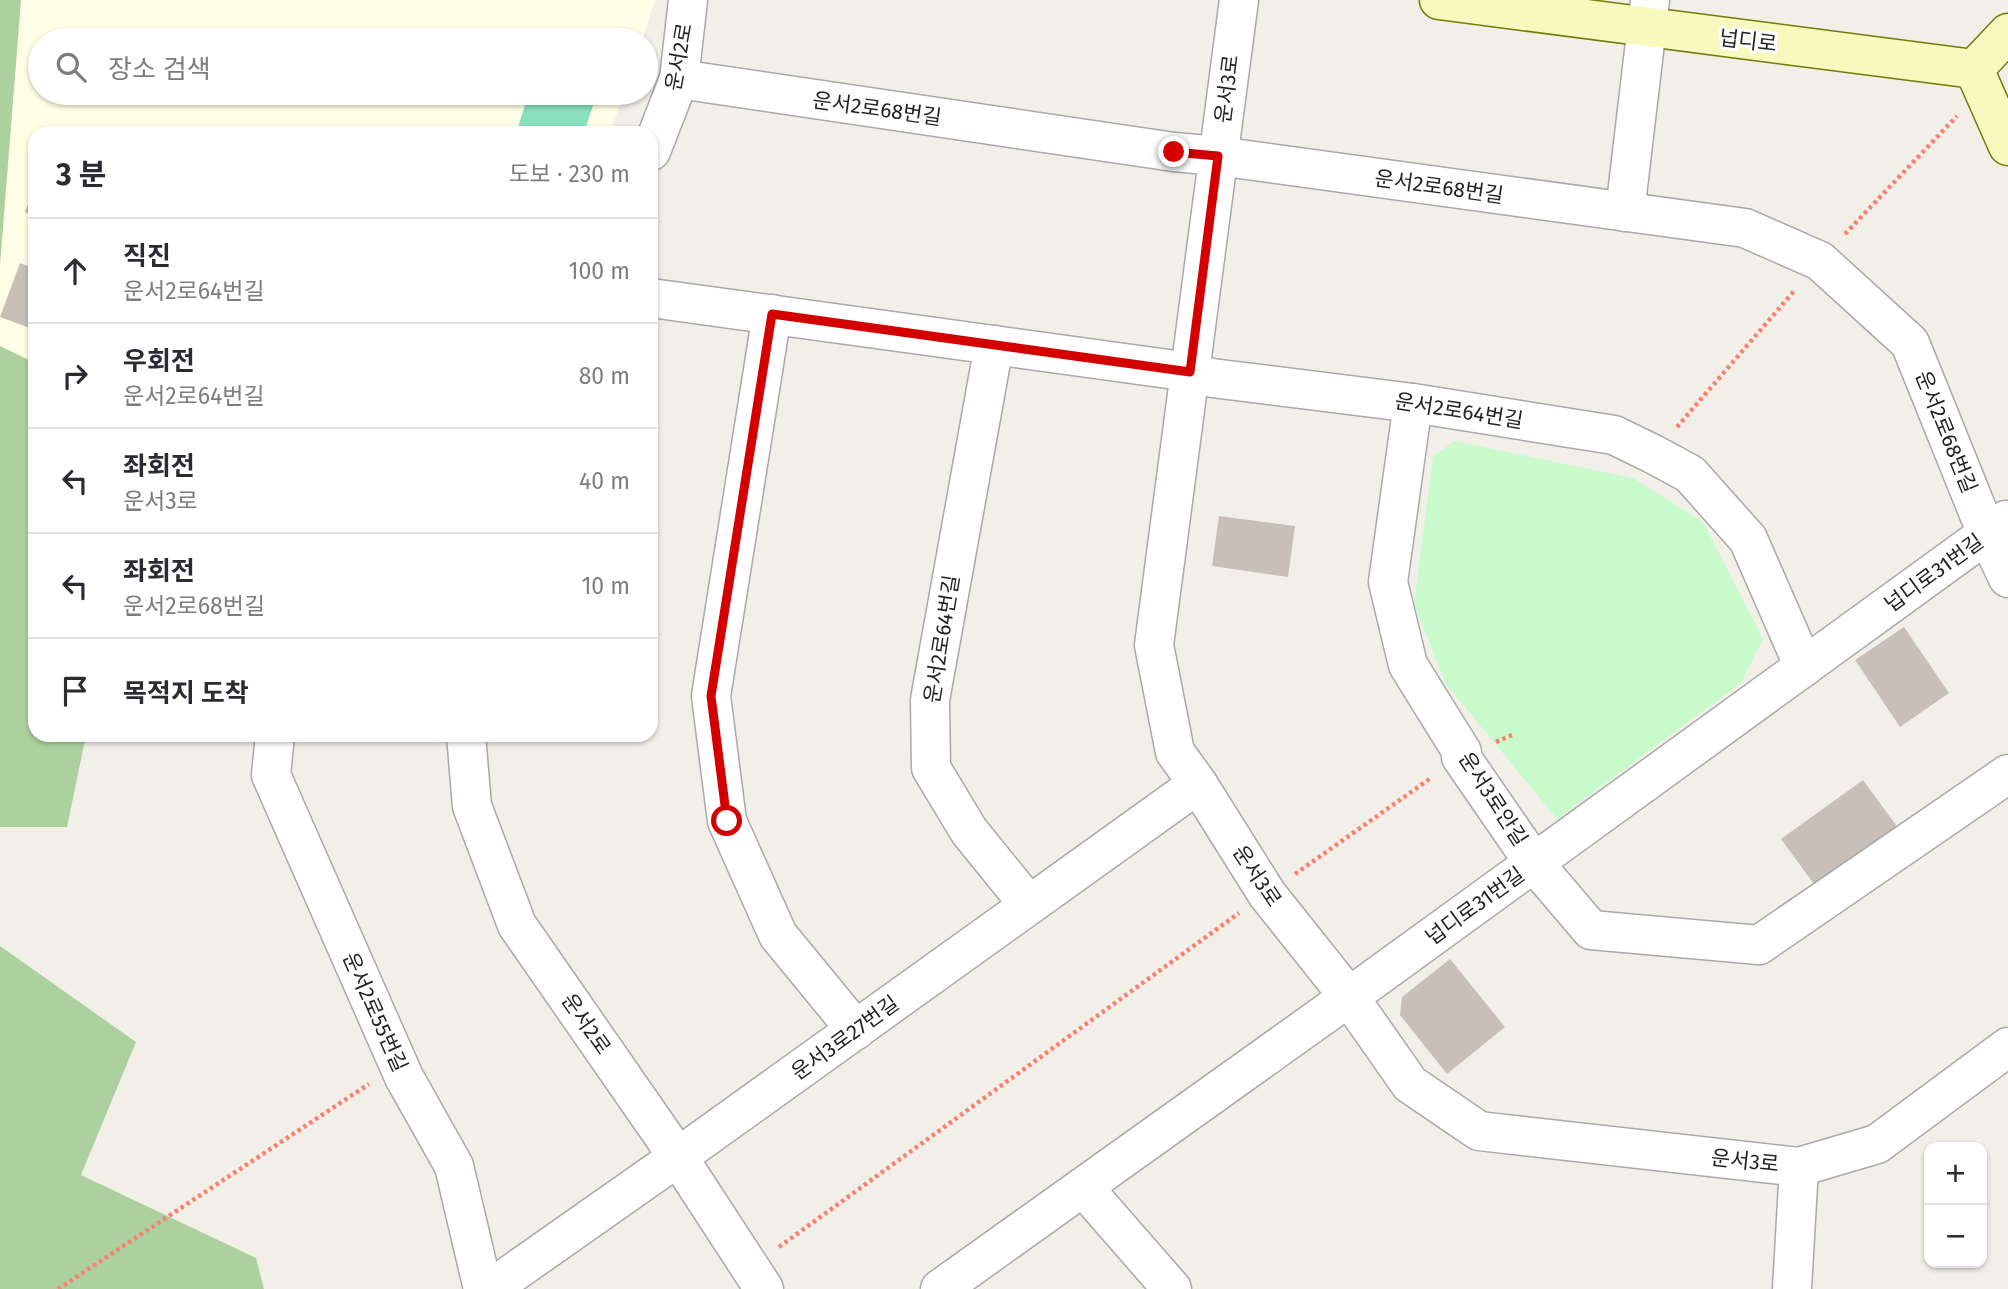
<!DOCTYPE html>
<html lang="ko">
<head>
<meta charset="utf-8">
<style>
  body { margin:0; font-family:"Fira Sans","Noto Sans KR",sans-serif; background:#f2f2f3; color:#2b2b33 }
  .controls { position:absolute; right:21px; bottom:21px; display:grid; overflow:hidden; border-radius:14px; box-shadow:0 2px 5px #0004 }
  .controls button { width:63px; height:63px; display:grid; place-items:center; padding:0; border:0; border-bottom:2px solid #e1e1e2; background:#fff; color:#2b2b33; font:35px sans-serif }
  .stop { position:absolute; width:21px; height:21px; margin:-16px; border:5px solid #d40000; border-radius:50%; background:#fff }
  .stop.end { background:#d40000; border-color:#fff; box-shadow:0 2px 7px #0008 }
  .list { margin:0; padding:0; list-style:none }
  h2 { display:flex; justify-content:space-between; align-items:center; height:91px; margin:0; padding:0 28px; font-size:30px }
  h2 small { font-size:23px; font-weight:400; color:#7c7c81 }
  .list li { display:grid; grid-template-columns:46px 1fr auto; gap:21px; align-items:center; box-sizing:border-box; height:105px; padding:0 28px; border-top:2px solid #e1e1e2 }
  .list b { display:block; font-size:26px; white-space:nowrap }
  .list p { margin:0; font-size:23px; white-space:nowrap; color:#7c7c81 }
  .list em { font-size:23px; font-style:normal; color:#7c7c81 }
  .icon { flex:none; width:38px; height:38px; fill:none; stroke:currentColor; stroke-width:2; stroke-linecap:round; stroke-linejoin:round }
  .map { position:relative; flex:none; width:2008px; height:1289px; overflow:hidden }
  .search { position:absolute; background:#fff; box-shadow:0 2px 5px #0004; left:28px; top:28px; width:630px; height:77px; display:flex; align-items:center; gap:18px; box-sizing:border-box; padding:0 24px; border-radius:38px; color:#7c7c81; font-size:26px }
  .panel { position:absolute; background:#fff; box-shadow:0 2px 5px #0004; left:28px; top:126px; width:630px; height:616px; border-radius:21px }
  .map>svg:first-child { display:block }
  .education { fill:#ffffe5 }
  .forest { fill:#add19e }
  .park { fill:#c8facc }
  .pitch { fill:#88e0be }
  .building { fill:#c7bfb8 }
  .lines { fill:none; stroke-linecap:round; stroke-linejoin:round }
  .street-casing { stroke:#a9a9a9; stroke-width:41 }
  .secondary-casing { stroke:#707d05; stroke-width:41 }
  .path { stroke:#fa8072; stroke-width:4.5; stroke-dasharray:3.5 3.5; stroke-linecap:butt }
  .street { stroke:#fff; stroke-width:38 }
  .secondary { stroke:#f7fabf; stroke-width:38 }
  .route { stroke:#d40000; stroke-width:9 }
  .labels { text-anchor:middle; stroke-width:6; stroke-linejoin:round; paint-order:stroke }
  .street-label { font-size:21px; fill:#222; stroke:#fff }
</style>
</head>
<body>
<div class="map">
<svg width="2008" height="1289" viewBox="0 0 2008 1289">
  <rect width="100%" height="100%" fill="#f2efe9"/>
  <path class="education" d="M21,0H655L642,40H40V93H624L610,133H35V363L0,346V265Z"/>
  <g class="forest">
    <path d="M0,0H21L0,265Z"/>
    <path d="M0,346L35,363V735H86L67,827H0Z"/>
    <path d="M0,946L136,1042L81,1175L256,1258L264,1289H0Z"/>
  </g>
  <path class="park" d="M1454,441L1633,478L1703,522L1763,639L1741,683L1557,819L1446,684L1414,604L1433,457Z"/>
  <path class="pitch" d="M529,93H597L584,133H516Z"/>
  <g class="building">
    <path d="M35,186V216L25,212Z"/>
    <path d="M20,263L35,269V330L0,317Z"/>
    <path d="M1219,516L1295,526L1288,577L1212,566Z"/>
    <path d="M1904,627L1949,693L1900,727L1855,660Z"/>
    <path d="M1863,780L1901,832L1819,891L1781,839Z"/>
    <path d="M1450,959L1505,1027L1447,1074L1400,1015L1402,997Z"/>
  </g>
  <g class="lines">
    <g class="street-casing">
      <g id="street">
        <path d="M1239,0L1154,645L1175,752L1198,784L1267,894L1349,997L1410,1084L1479,1131L1799,1167L1877,1144L2008,1047"/>
        <path d="M679,79L1174,152L1218,156L1745,228L1820,261L1910,343L1987,534L2008,578"/>
        <path d="M651,151L679,79L688,0"/>
        <path d="M1625,212L1650,0"/>
        <path d="M651,298L1190,372L1212,378L1413,403L1614,435L1653,454L1690,474L1748,539L1804,667"/>
        <path d="M772,314L711,696L727,821L778,935L856,1030"/>
        <path d="M994,345L930,700L931,768L969,831L1029,905"/>
        <path d="M1413,403L1388,582L1408,665L1462,752L1461,757L1534,863L1591,930L1759,945L2008,774"/>
        <path d="M275,735L271,775L404,1077L454,1166L483,1289"/>
        <path d="M466,735L472,806L517,925L678,1157L764,1289"/>
        <path d="M1083,1187L1172,1289"/>
        <path d="M490,1289L678,1157L1198,784"/>
        <path d="M940,1289L1349,997L2006,520"/>
        <path d="M1792,1289L1799,1167"/>
      </g>
    </g>
    <g class="secondary-casing">
      <g id="secondary">
        <path d="M1439,0L1974,69L2008,146"/>
        <path d="M1974,69L2008,33"/>
      </g>
    </g>
    <g class="path">
      <path d="M1845,234L1957,116"/>
      <path d="M1677,427L1795,290"/>
      <path d="M1496,742L1512,735"/>
      <path d="M1295,874L1431,778"/>
      <path d="M779,1247L1239,913"/>
      <path d="M58,1289L369,1084"/>
    </g>
    <use href="#street" class="street"/>
    <use href="#secondary" class="secondary"/>
  </g>
  <g class="lines">
    <path class="route" d="M727,821L711,696L772,314L1190,372L1218,156L1174,152"/>
  </g>
  <g class="labels">
    <g class="street-label">
      <text transform="translate(1748 41) rotate(7)" y="7">넙디로</text>
      <text transform="translate(679 57) rotate(-80)" y="7">운서2로</text>
      <text transform="translate(1227 89) rotate(-83)" y="7">운서3로</text>
      <text transform="translate(877 109) rotate(8)" y="7">운서2로68번길</text>
      <text transform="translate(1439 187) rotate(8)" y="7">운서2로68번길</text>
      <text transform="translate(1459 411) rotate(9)" y="7">운서2로64번길</text>
      <text transform="translate(1946 432) rotate(68)" y="7">운서2로68번길</text>
      <text transform="translate(1934 573) rotate(-36)" y="7">넙디로31번길</text>
      <text transform="translate(942 639) rotate(-81)" y="7">운서2로64번길</text>
      <text transform="translate(1493 799) rotate(57)" y="7">운서3로안길</text>
      <text transform="translate(1257 876) rotate(56)" y="7">운서3로</text>
      <text transform="translate(1475 906) rotate(-36)" y="7">넙디로31번길</text>
      <text transform="translate(375 1012) rotate(66)" y="7">운서2로55번길</text>
      <text transform="translate(586 1024) rotate(55)" y="7">운서2로</text>
      <text transform="translate(845 1038) rotate(-36)" y="7">운서3로27번길</text>
      <text transform="translate(1745 1161) rotate(6)" y="7">운서3로</text>
    </g>
  </g>
</svg>
<div class="controls">
<button>+</button>
<button>−</button>
</div>
<div class="stop" style="left:727px;top:821px"></div>
<div class="stop end" style="left:1174px;top:152px"></div>
<div class="search"><svg class="icon" aria-label="search" viewBox="0 0 24 24"><circle cx="10" cy="10" r="6"/><path d="M15 15l6 6"/></svg>장소 검색</div>
<section class="panel">
<h2>3 분<small>도보 · 230 m</small></h2>
<ul class="list">
<li><svg class="icon" aria-label="ahead" viewBox="0 0 24 24"><path d="M12 20V5M6 11l6-6 6 6"/></svg><div><b>직진</b><p>운서2로64번길</p></div><em>100 m</em></li>
<li><svg class="icon" aria-label="right" viewBox="0 0 24 24"><path d="M7 20v-9h11M14 6l5 5-5 5"/></svg><div><b>우회전</b><p>운서2로64번길</p></div><em>80 m</em></li>
<li><svg class="icon" aria-label="left" viewBox="0 0 24 24"><path d="M17 20v-9H6M10 6l-5 5 5 5"/></svg><div><b>좌회전</b><p>운서3로</p></div><em>40 m</em></li>
<li><svg class="icon" aria-label="left" viewBox="0 0 24 24"><path d="M17 20v-9H6M10 6l-5 5 5 5"/></svg><div><b>좌회전</b><p>운서2로68번길</p></div><em>10 m</em></li>
<li><svg class="icon" aria-label="arrive" viewBox="0 0 24 24"><path d="M6 21V4h12l-3 4 3 4H6"/></svg><div><b>목적지 도착</b></div></li>
</ul>
</section>
</div>
</body>
</html>
